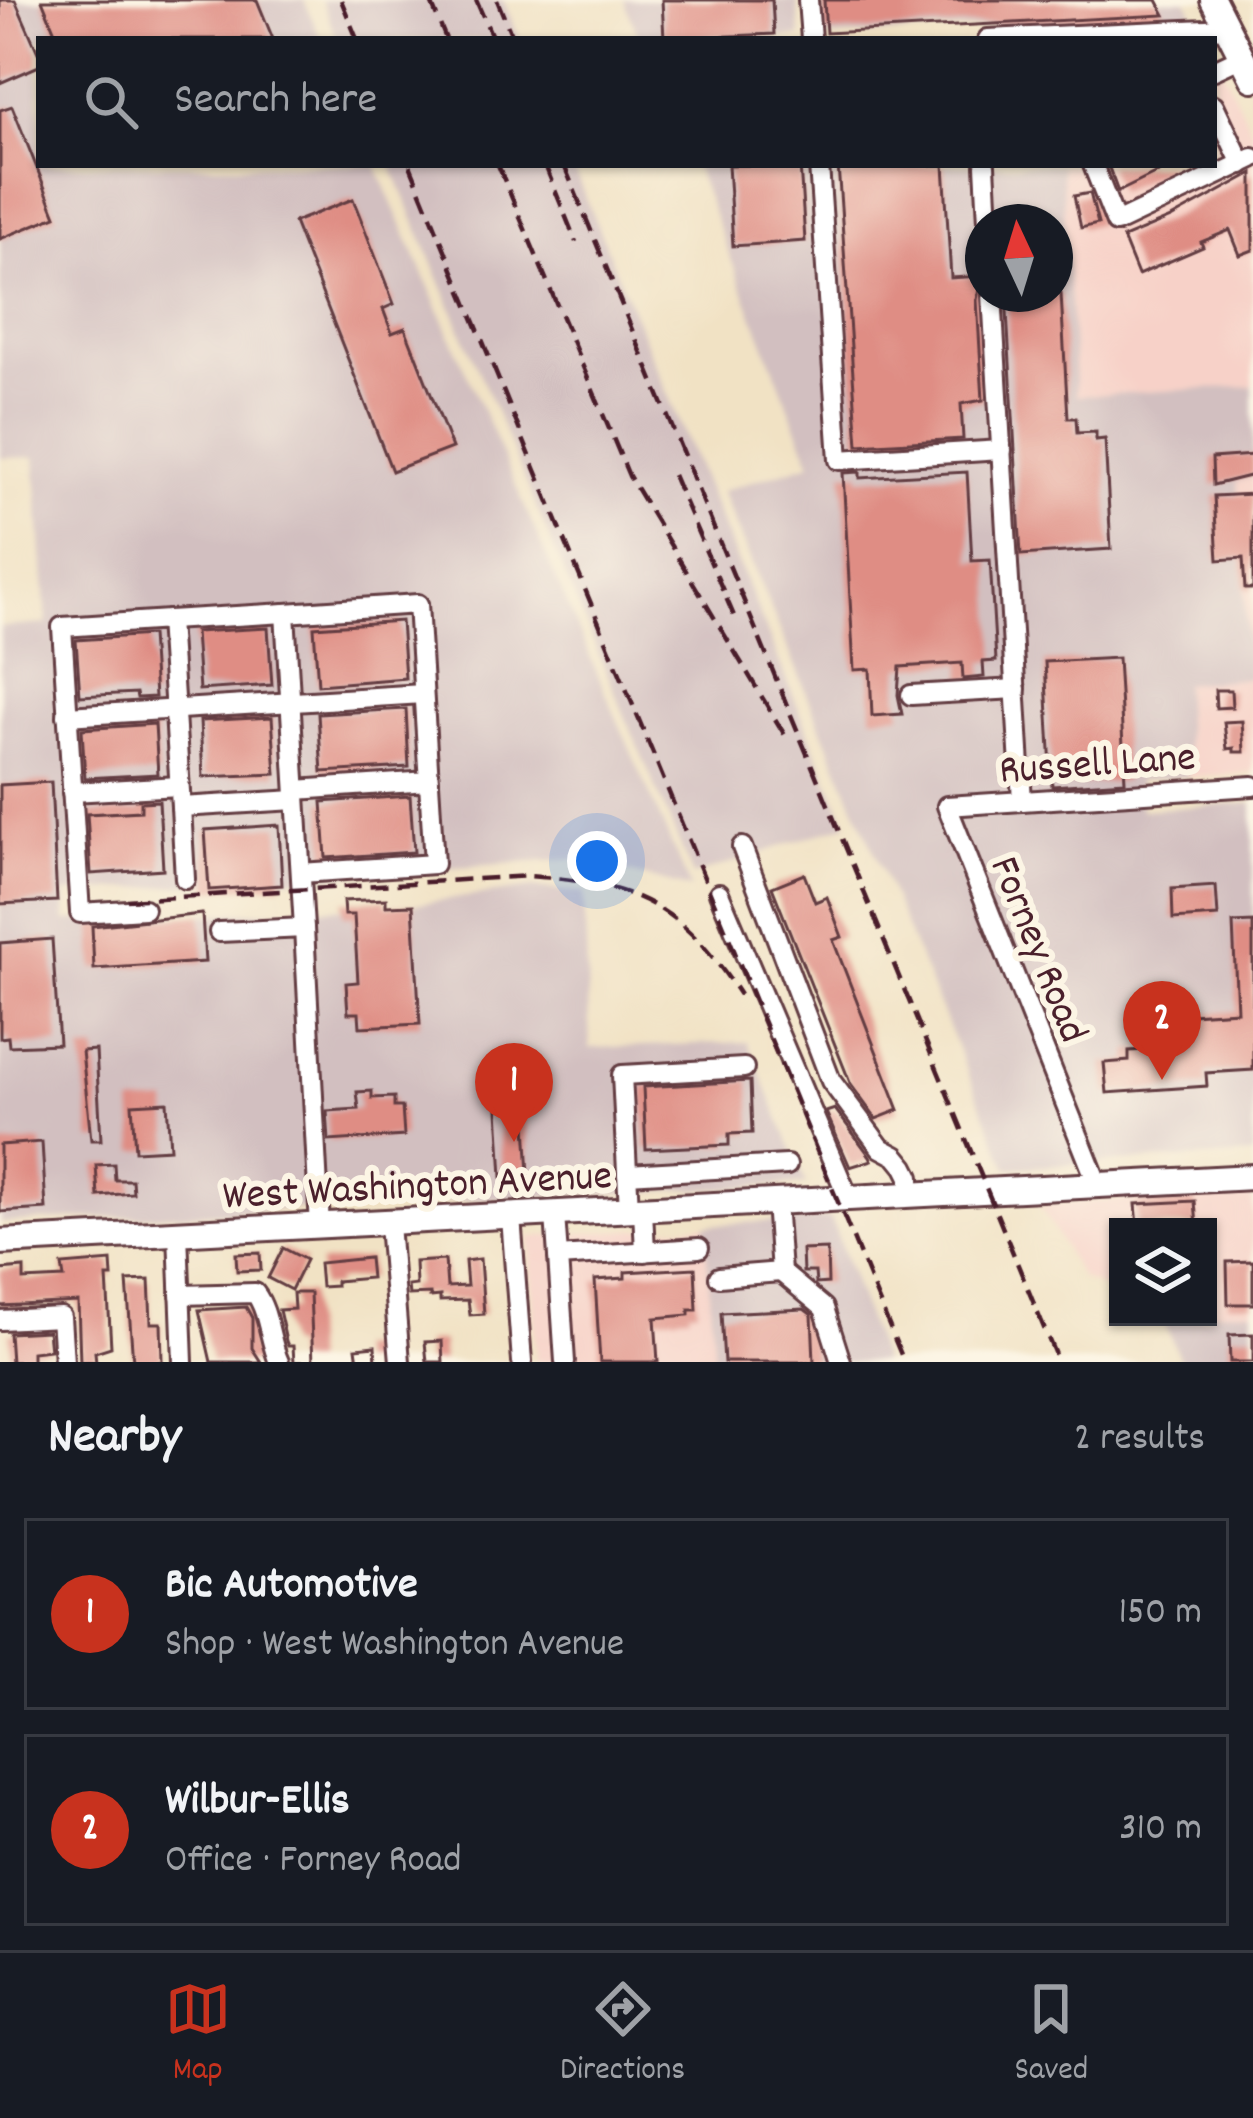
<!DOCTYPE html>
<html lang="en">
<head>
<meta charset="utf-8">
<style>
  body { margin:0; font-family:Dekko,sans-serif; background:#20242c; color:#f1f3f6 }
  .controls { position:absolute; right:36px; bottom:36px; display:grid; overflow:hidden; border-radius:0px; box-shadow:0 3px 9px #0004 }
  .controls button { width:108px; height:108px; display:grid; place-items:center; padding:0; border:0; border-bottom:3px solid #363941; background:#171b24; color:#f1f3f6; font:60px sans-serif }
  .compass { position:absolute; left:965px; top:204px; width:108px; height:108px; border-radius:50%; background:#171b24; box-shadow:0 3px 9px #0004; rotate:356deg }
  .you { position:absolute; left:597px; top:861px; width:42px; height:42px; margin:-30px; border:9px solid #fff; border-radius:50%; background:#1a73e8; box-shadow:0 0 0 18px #1a73e833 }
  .badge { display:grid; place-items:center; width:78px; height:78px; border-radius:50%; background:#c8321e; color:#fff; font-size:39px; font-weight:700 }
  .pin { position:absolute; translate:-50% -99px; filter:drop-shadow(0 3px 6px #0008) }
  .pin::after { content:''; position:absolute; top:63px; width:42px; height:36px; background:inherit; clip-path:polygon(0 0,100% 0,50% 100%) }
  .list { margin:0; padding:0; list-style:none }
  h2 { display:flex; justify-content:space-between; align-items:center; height:156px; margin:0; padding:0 48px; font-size:51px }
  h2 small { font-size:39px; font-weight:400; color:#9ea1a6 }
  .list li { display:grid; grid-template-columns:78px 1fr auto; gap:36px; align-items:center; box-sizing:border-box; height:192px; margin:0 24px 24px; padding:0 24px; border:3px solid #363941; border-radius:0px }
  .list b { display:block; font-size:45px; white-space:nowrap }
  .list p { margin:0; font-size:39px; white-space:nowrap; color:#9ea1a6 }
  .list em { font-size:39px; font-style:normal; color:#9ea1a6 }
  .icon { flex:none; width:66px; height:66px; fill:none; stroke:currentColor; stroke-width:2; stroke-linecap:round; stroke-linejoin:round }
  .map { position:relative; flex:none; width:1253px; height:1362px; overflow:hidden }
  .search { position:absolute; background:#171b24; box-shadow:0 3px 9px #0004; left:36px; right:36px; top:36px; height:132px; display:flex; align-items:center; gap:30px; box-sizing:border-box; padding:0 42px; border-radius:0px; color:#9ea1a6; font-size:45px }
  .sheet { height:588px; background:#171b24 }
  nav { display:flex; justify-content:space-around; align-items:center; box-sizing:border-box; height:168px; border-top:3px solid #363941; background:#171b24; font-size:33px; color:#9ea1a6 }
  nav a { display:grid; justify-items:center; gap:6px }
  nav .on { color:#c8321e }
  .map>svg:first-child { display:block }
  .built { fill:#f7d1c8 }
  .industrial { fill:#d2bfc0; fill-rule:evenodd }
  .building { fill:#df8d84 }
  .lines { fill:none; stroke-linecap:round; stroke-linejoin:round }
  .minor-casing { stroke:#633c42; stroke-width:24 }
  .major-casing { stroke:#633c42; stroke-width:30 }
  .minor { stroke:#fff; stroke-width:18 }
  .major { stroke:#fff; stroke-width:24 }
  .rail { stroke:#4a1f2b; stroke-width:4.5; stroke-dasharray:18 9; stroke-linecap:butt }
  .labels { text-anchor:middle; stroke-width:12; stroke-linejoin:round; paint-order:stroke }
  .street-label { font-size:42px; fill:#4a1f2b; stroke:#fcf5e5 }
</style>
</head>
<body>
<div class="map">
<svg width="1253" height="1362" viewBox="0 0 1253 1362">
  <rect width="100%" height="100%" fill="#fcf5e5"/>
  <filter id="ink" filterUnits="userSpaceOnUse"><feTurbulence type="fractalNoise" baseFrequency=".00833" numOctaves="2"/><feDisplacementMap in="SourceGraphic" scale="24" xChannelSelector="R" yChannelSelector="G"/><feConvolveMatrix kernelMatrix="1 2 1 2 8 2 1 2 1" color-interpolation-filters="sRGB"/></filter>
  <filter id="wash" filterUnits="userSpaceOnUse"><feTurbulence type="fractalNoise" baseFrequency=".004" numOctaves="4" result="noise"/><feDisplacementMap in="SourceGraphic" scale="48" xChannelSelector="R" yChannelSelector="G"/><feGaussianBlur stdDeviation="2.7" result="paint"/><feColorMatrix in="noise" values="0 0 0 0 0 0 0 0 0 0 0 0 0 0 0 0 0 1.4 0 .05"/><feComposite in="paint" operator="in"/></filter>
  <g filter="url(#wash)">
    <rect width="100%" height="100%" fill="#f1e2c4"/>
    <g class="built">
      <path d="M1214,53L1253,133V386L1076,396L1061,165H1214Z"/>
      <path d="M1253,477V773L1188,777L1183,683L1250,678L1237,481Z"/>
      <path d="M1253,1193V1310L1208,1312V1227H1118V1295L1081,1278L1040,1205Z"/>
      <path d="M705,1225L714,1362H536L530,1237Z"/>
    </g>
    <g class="industrial">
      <path d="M0,0H304L321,39H39V165H376L691,889L575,859L66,893L65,921L414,904L532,888L584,892L590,1048L748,1042L806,1184L0,1223V627L47,624L35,457L0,458Z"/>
      <path d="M321,0H503L520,39H338Z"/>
      <path d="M624,0H797L800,37L640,39Z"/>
      <path d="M821,0H1187L1195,16L823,38Z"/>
      <path d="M391,165H572L847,824L693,876Z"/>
      <path d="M694,165H1061L1076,396L1253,386V477L1237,482L1250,678L1183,684L1188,777L1139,780L1141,810L1253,803V1155L1008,1168L721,491L811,463ZM983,222H1055V294H983Z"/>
      <path d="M831,1218L882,1362H714L705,1225Z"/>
      <path d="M1253,1310V1362H1181L1162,1317H1208V1312Z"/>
    </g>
    <g id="blocks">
      <g class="building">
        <path d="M0,0H15L39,55V66L0,83Z"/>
        <path d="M42,0H257L273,39H58Z"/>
        <path d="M662,0H772L774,34L664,39Z"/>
        <path d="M824,0H1157L1165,15L826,33Z"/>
        <path d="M12,106L56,216L0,239V110Z"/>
        <path d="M728,165H800L805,241L733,246Z"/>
        <path d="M838,165H944L951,278L981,276L977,300L983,400L961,404L963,439L858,445Z"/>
        <path d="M1108,165H1173L1118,192Z"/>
        <path d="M1253,173V250L1240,255L1230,230L1201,242L1203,247L1138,275L1123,238L1171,218Z"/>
        <path d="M1090,193L1098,224L1081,228L1074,196Z"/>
        <path d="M353,199L394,304L383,309L392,333L405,328L452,448L392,471L294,222Z"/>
        <path d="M1006,294H1061L1068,418H1076L1077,433L1096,432V440L1105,439L1111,549L1021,555Z"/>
        <path d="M1253,455V475L1213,485L1212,458Z"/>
        <path d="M860,472V478L967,472L972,561L990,560L996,661L983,662L984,677L963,679L962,663L900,667L898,695L902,714L872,716L870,669L854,670L843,473Z"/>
        <path d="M1253,494V589H1245L1243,558L1218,560L1214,496Z"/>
        <path d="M401,621L405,678L318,685L314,627Z"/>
        <path d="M268,628L272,685L199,690L195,632Z"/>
        <path d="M151,635L155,697L137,698L136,693L80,696L76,640Z"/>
        <path d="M1118,658L1125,781L1052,786L1045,662Z"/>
        <path d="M1215,690H1231L1232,707L1216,708Z"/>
        <path d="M406,709L409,767L322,772L318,714Z"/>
        <path d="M272,717L276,774L203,777L200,721Z"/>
        <path d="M1242,721L1244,752H1234V748L1227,749L1224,722Z"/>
        <path d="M155,724L158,774L85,778L82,729Z"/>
        <path d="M51,782L57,901L0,904V785Z"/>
        <path d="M410,796L414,852L326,858L322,802Z"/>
        <path d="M159,801L163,869L91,874L87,814L141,811V802Z"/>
        <path d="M279,825L282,885L209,890L205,830Z"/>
        <path d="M804,874L815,902L827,897L842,937L833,940L899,1110L876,1119L851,1085L772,887Z"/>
        <path d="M1216,886L1218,916L1173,919L1172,889Z"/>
        <path d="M386,899V906L413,905L420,1024L360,1027L359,1013H348L346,983L358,982L354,915H344L343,901Z"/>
        <path d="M202,914L205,962L94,969L92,926Z"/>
        <path d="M1253,922V1070L1206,1073L1207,1086L1107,1093L1104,1063L1129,1061V1051L1163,1049L1160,1016L1237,1011L1233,923Z"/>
        <path d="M52,939L59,1044L9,1046L8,1037L0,1038V943Z"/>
        <path d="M96,1050L101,1140H91L82,1051Z"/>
        <path d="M750,1081L752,1133L729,1134V1145L646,1149L643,1087Z"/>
        <path d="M372,1091V1098L394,1097V1107H402L404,1136L329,1141L327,1111L359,1109L357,1092Z"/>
        <path d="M167,1102L170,1149L135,1151L132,1104Z"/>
        <path d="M525,1108L529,1175L502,1177L498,1109Z"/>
        <path d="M835,1109L870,1156L872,1160L850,1167L826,1112Z"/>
        <path d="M42,1142L46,1209L0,1212V1145Z"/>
        <path d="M114,1164L115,1180H132L133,1193L98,1196L96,1165Z"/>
        <path d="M1195,1201L1197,1227H1138L1136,1204Z"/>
        <path d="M283,1248L306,1260L291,1290L268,1278Z"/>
        <path d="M827,1249L828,1283L816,1284L815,1272H803L802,1250Z"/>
        <path d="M260,1253L261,1270L237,1271L236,1254Z"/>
        <path d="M369,1258L371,1278L336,1281V1286L321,1287L319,1263Z"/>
        <path d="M480,1259L484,1314L470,1315L468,1300L440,1301V1296L430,1297V1294L409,1295L408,1286L416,1285L415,1262L445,1260L447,1287L467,1286L465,1261Z"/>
        <path d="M111,1261L112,1277H107L111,1347L95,1352L96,1362H80L78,1302L0,1306V1270L24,1268V1280L64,1278L62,1265Z"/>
        <path d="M1253,1261V1304H1228L1227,1262Z"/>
        <path d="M695,1268L697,1310H689V1315L655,1318L658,1362H600L595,1280L625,1278V1272Z"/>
        <path d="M149,1280L151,1323H161L162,1362H133L127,1281Z"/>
        <path d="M293,1293H310L313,1362H294L293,1346H288L286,1341L279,1310L294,1309Z"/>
        <path d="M246,1307L252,1318V1348L261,1362H211L199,1310Z"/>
        <path d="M804,1309L812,1315L814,1362H724L721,1313Z"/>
        <path d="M48,1331L50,1350L32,1352V1362H11L9,1333Z"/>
        <path d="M1253,1334V1362H1230L1229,1335Z"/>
        <path d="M442,1341L443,1362H427L425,1342Z"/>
        <path d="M375,1346L376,1362H358L356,1348Z"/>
      </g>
    </g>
  </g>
  <g filter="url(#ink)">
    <use href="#blocks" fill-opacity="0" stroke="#633c42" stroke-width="3"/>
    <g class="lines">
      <g class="minor-casing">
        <g id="minor">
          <path d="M808,0L811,39"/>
          <path d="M988,39L1228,28"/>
          <path d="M1214,70L1242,57"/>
          <path d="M1214,105L1242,164"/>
          <path d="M819,165L839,460L1002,450"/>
          <path d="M985,165L988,222"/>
          <path d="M1093,165L1116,223L1253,158"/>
          <path d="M992,294L1022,801"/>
          <path d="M169,620L285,613"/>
          <path d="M911,695L1016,689"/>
          <path d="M67,716L423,694"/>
          <path d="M296,790L429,781"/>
          <path d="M72,792L179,786"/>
          <path d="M742,847L831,1081L881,1148L896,1156L905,1167L910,1177V1195"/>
          <path d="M301,873L434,864L418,604L285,613L304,928"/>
          <path d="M185,879L181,807L296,800"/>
          <path d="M719,893L848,1197"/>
          <path d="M144,909L80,913L62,627L169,620L181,807"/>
          <path d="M219,932L304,928L320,1227"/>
          <path d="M627,1174L787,1165"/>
          <path d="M1098,1185L947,806L1253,786"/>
          <path d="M629,1210L622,1075L744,1068"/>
          <path d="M643,1210L645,1252"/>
          <path d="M555,1215L558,1257"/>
          <path d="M511,1217L522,1362"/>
          <path d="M389,1224L400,1362"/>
          <path d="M178,1233L183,1362"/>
          <path d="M781,1272L824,1308L841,1362"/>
          <path d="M719,1277L781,1272L776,1202"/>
          <path d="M180,1295L255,1293C269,1311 269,1340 279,1362"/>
          <path d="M0,1320L61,1317L64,1362"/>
          <path d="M565,1362L558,1257L699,1248"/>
        </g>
      </g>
      <g class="major-casing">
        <g id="major">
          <path d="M1213,0L1253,79"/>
          <path d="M0,1242L1253,1177"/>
        </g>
      </g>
      <use href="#minor" class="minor"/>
      <use href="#major" class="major"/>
      <g class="rail">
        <path d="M341,0L357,39"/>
        <path d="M430,0L446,39"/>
        <path d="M476,0L493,39"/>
        <path d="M497,0L513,39"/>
        <path d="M410,165L904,1362"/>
        <path d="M498,165L629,476L786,737"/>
        <path d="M545,165L576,242"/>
        <path d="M564,165L1058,1362"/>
        <path d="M673,475L737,623"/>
        <path d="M127,900L529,876C635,883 681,905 740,995"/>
      </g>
    </g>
  </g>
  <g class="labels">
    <g class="street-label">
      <text transform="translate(1097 760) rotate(-4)" y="15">Russell Lane</text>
      <text transform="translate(1042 948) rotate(68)" y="15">Forney Road</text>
      <text transform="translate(417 1182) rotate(-3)" y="15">West Washington Avenue</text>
    </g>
  </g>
</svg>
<div class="controls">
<button><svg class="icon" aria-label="layers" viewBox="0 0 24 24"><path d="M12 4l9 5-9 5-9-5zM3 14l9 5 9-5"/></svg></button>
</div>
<svg class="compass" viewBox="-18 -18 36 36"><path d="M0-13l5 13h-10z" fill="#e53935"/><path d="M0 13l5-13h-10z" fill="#9ea1a6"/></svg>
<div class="you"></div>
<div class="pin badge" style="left:514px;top:1142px">1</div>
<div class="pin badge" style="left:1162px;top:1080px">2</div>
<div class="search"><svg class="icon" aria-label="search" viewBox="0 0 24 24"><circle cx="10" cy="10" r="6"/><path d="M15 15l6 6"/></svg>Search here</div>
</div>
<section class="sheet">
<h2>Nearby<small>2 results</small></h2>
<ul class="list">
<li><span class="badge">1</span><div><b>Bic Automotive</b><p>Shop · West Washington Avenue</p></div><em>150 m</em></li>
<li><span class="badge">2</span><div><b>Wilbur-Ellis</b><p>Office · Forney Road</p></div><em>310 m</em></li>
</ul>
</section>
<nav>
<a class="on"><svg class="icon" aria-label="map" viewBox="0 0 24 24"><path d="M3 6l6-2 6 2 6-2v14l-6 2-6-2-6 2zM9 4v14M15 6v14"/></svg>Map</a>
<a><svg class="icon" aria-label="directions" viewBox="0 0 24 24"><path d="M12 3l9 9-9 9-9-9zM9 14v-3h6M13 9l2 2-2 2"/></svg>Directions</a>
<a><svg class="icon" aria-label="saved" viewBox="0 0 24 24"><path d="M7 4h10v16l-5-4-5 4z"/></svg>Saved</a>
</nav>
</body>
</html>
